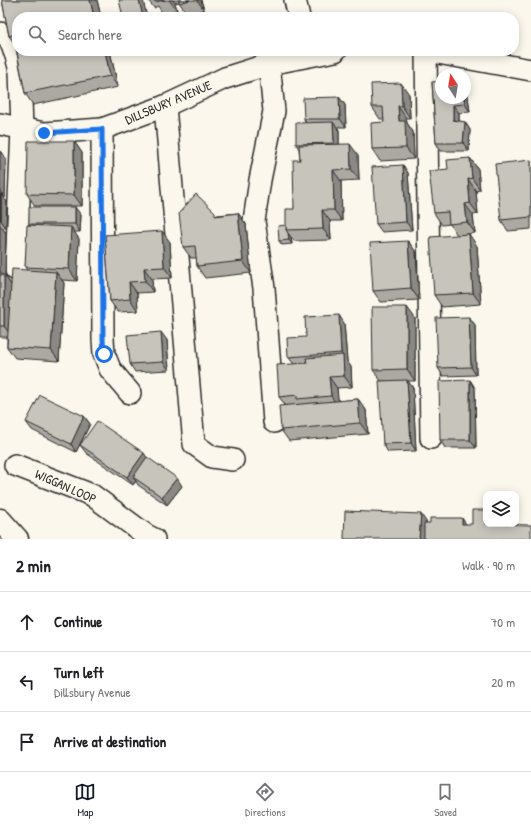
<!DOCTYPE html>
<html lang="en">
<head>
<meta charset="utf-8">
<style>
  body { margin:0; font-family:"Patrick Hand",sans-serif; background:#f6f6f6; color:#202124 }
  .controls { position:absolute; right:12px; bottom:12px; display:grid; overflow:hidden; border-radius:8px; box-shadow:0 2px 10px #0003 }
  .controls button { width:36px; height:36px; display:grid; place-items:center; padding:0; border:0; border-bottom:1px solid #e0e0e0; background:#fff; color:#202124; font:20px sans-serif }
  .compass { position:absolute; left:435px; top:68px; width:36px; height:36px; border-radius:50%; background:#fff; box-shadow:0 2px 10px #0003; rotate:348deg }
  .stop { position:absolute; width:12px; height:12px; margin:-9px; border:3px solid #1a73e8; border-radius:50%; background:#fff }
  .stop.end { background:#1a73e8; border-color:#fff; box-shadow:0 1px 4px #0008 }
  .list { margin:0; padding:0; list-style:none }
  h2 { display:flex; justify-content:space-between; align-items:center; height:52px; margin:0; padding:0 16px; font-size:17px }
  h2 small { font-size:13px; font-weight:400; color:#757577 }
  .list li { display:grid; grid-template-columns:26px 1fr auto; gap:12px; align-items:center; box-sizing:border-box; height:60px; padding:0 16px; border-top:1px solid #e0e0e0 }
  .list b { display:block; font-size:15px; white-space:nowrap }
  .list p { margin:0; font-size:13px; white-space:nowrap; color:#757577 }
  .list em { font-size:13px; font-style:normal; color:#757577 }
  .icon { flex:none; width:22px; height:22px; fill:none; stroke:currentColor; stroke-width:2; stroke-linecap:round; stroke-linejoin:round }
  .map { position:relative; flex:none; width:531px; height:539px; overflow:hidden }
  .search { position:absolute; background:#fff; box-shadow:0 2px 10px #0003; left:12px; right:12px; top:12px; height:44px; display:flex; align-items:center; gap:10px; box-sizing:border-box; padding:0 14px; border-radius:16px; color:#757577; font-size:15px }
  .sheet { height:232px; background:#fff }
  nav { display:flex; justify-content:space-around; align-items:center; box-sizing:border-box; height:56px; border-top:1px solid #e0e0e0; background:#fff; font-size:11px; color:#757577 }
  nav a { display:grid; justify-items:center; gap:2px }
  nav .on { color:#111827 }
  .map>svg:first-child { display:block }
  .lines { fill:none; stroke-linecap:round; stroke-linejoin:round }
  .street-casing { stroke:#2b2b2b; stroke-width:24 }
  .secondary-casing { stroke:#2b2b2b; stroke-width:25 }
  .street { stroke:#fbf7ec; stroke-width:21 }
  .secondary { stroke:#fbf7ec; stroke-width:22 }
  .wall { fill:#aba9a2; stroke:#2b2b2b }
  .shaded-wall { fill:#8b8984; stroke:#2b2b2b }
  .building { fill:#c7c4bc; stroke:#2b2b2b }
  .route { stroke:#1a73e8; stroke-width:5 }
  .labels { text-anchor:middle; stroke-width:3; stroke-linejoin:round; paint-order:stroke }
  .street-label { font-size:13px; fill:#2b2b2b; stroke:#fbf7ec }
</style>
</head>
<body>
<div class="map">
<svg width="531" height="539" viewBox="0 0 531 539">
  <rect width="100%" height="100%" fill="#fbf7ec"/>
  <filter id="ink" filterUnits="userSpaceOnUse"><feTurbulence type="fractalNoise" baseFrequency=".025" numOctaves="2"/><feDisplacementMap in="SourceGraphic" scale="8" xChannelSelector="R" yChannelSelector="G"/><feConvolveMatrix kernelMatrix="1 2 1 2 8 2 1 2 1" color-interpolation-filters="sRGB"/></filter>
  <g filter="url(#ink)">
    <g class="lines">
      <g class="street-casing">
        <g id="street">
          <path d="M295,0L299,17"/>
          <path d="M0,33L6,35L11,43L16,56L20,71L22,129L16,270"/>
          <path d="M426,51L431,438"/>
          <path d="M427,51L531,70"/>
          <path d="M269,64L274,111L260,180L254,221L264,288L274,422"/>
          <path d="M165,106L194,444L212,457L233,460"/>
          <path d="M0,124L44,133L102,129L165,106L225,78L269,64L335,51"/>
          <path d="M102,129L103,339L104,354L110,369L130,393"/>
          <path d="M15,465L92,495L146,535L154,539"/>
        </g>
      </g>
      <g class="secondary-casing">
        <path id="secondary" d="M0,520L17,539"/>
      </g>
      <use href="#street" class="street"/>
      <use href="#secondary" class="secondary"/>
    </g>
    <g class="wall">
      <path d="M2,0H97L101,17H17V51H110L118,87L33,105L25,93L15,44L9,36Z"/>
      <path d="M148,0H201L204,10L187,14L179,2L175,3L177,10L163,14L158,6L154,8Z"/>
      <path d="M432,82L465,98V85L467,89L470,112L459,113V121L465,122L470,130L469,151H441L436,143Z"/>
      <path d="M409,94L410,118H406L407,123L413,132L414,159L380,161L372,149L384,122V119H380L372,107Z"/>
      <path d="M339,97L345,105L346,127H337L339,130V144L358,155L359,180L341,181L342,221H330L331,240L294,241L291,237L292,244L282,245L279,241L294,209L300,160L299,149L296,144L306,123L304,119Z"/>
      <path d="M74,141L82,153V206H35L27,194Z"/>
      <path d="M0,151L6,159L5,198H3L7,202L6,228H2L6,233L5,276L11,284L27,270L25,267L30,226L29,224L81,215L80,232H74L79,239L77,281L62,280L64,283L59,361L15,358L7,347V337H0Z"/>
      <path d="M470,158L478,169L480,190L476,191L478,214L473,215L475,233L460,235L477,246L481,304L442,307L434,295L457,235L450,224L442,225L434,213L448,169Z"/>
      <path d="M531,160V229L508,231L501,220Z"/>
      <path d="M403,165L408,173L412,230L382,232L376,224Z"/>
      <path d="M238,213L246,224L251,273L205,278L197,266V258H191L183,247L217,215Z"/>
      <path d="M105,235L170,242L172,278L152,279L153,292L137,293L138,311L118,312L110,301Z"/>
      <path d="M408,241L416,252L419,300L381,302L373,291Z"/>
      <path d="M469,317L475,325L476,375L443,376L438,368Z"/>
      <path d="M415,318V381H408L413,388L416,451L388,452L383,444L387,381H381L373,370Z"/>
      <path d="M344,323L347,361L351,367L352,387L337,388L338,401L358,399L366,410L368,434L289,441L281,430L286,406L279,397L294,364L288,357L306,337Z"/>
      <path d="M167,340L169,370L135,372L130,364Z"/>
      <path d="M470,380L475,388L476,448H445L440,440Z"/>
      <path d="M84,416L90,424L76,452L32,430L26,422Z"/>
      <path d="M80,445L147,458L182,486L167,505L138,485L136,481L133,485L86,453Z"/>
    </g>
    <g class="shaded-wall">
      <path d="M90,0H97L101,17H94Z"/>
      <path d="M139,0H143L147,17H143Z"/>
      <path d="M169,0H173L175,3L177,10Z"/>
      <path d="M197,0H201L204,10Z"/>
      <path d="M105,51H110L118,87L110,76Z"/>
      <path d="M401,83L409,94L410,118L402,106Z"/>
      <path d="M465,85L467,89L470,112L465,104L464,98H465Z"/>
      <path d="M339,97L345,105L346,127L340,119Z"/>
      <path d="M453,105L459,113V128L453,120Z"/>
      <path d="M398,106L406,118L407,123L413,132L414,159L406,148L399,121Z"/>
      <path d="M333,122L339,130V151L334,143Z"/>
      <path d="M465,122L470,130L469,151L463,143Z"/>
      <path d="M74,141L82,153V206L74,195Z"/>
      <path d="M350,144L358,155L359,180L351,169Z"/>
      <path d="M0,151L6,159L5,198L0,191Z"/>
      <path d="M470,158L478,169L480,190L472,178Z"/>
      <path d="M403,165L408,173L412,230L406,222Z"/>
      <path d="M333,170L341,181L342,221L334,210Z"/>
      <path d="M468,179L476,191L478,214L470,203Z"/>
      <path d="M1,194L7,202L6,228L1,220Z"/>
      <path d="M465,204L473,215L475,233L467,222Z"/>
      <path d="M75,207L81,215L80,232L75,224Z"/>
      <path d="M322,210L330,221L331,240L323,229Z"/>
      <path d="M238,213L246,224L251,273L243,261Z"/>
      <path d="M0,225L6,233L5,276L12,286V337L4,326V277L0,271Z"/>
      <path d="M71,227L79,239L77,281L69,269Z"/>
      <path d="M162,231L170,242L172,278L164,267Z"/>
      <path d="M288,233L291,237L292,244L289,240Z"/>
      <path d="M469,234L477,246L481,304L473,293Z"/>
      <path d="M408,241L416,252L419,300L411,288Z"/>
      <path d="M144,268L152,279L153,292L145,281Z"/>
      <path d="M56,272L64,283L59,361L51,350Z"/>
      <path d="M129,282L137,293L138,311L130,299Z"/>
      <path d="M407,307L415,318V381L407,369Z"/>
      <path d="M339,315L344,323L347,361L351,367L352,387L344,376L343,356L341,353Z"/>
      <path d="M469,317L475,325L476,375L471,367Z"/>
      <path d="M161,332L167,340L169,370L163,362Z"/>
      <path d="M329,377L337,388L339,408L331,396Z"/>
      <path d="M407,380L413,388L416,451L411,443Z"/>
      <path d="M470,380L475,388L476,448L470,440Z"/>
      <path d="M358,399L366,410L368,434L360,423Z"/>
      <path d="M84,416L90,424L76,452L71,444Z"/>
      <path d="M144,453L149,461L133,477L136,481L133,485L127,477Z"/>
      <path d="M177,478L182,486L167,505L162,497Z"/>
      <path d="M421,514L429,526L428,539H419Z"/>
      <path d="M462,518L470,530L462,524Z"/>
    </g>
    <g class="building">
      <path d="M2,0H90L94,17H17V34L9,36Z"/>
      <path d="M119,0H139L143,17H123Z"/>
      <path d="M154,0H165L155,2Z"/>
      <path d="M179,0H190L179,3Z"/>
      <path d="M15,42H17V51H105L110,76L25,93Z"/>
      <path d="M441,81V98H464L465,104L453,105V120L465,122L463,143H436L432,82Z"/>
      <path d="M401,83L402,106H398L399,121H405L406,148L372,149L371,123L384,122L383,107H372L371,84Z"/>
      <path d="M339,97L340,119H304L303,98Z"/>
      <path d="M333,122L334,143L296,144V123Z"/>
      <path d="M28,141H74V195L27,194Z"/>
      <path d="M350,144L351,169L333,170L334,210H322L323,229L286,230V209H294L293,160H300L299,145Z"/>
      <path d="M470,158L472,178L468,179L470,203L465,204L467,222L449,224L448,212L434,213L429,171L448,169L447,160Z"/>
      <path d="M531,160V217L501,220L495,164Z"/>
      <path d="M403,165L406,222L376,224L372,167Z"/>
      <rect x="0" y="194" width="1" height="26"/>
      <path d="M196,194L215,212V216L238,213L243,261L197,266L195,246L183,247L179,213Z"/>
      <rect x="29" y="207" width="46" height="17"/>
      <path d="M27,225L71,227L69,269L25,267Z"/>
      <path d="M286,225V230L288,233L289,240L279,241L278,226Z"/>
      <path d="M162,231L164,267L144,268L145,281L129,282L130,299L110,301L105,235Z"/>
      <path d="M469,234L473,293L434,295L430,237Z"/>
      <path d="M408,241L411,288L373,291L370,243Z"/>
      <path d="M12,269L56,272L51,350L7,347Z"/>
      <rect x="0" y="275" width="4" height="51"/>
      <path d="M372,307H407V369L373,370Z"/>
      <path d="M339,315L341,353L288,357L287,338L306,337L305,317Z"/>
      <path d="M469,317L471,367L438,368L436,318Z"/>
      <path d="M161,332L163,362L130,364L127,335Z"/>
      <path d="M343,355L344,376L329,377L331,396L297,399V395L279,397L277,365L307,363L306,358Z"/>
      <path d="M407,380L411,443L383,444L379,381Z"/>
      <path d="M470,380V440H440L439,381Z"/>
      <path d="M40,395L84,416L71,444L26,422Z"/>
      <path d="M358,399L360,423L281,430L279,406Z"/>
      <path d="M97,421L144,453L127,477L80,445Z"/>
      <path d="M147,457L177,478L162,497L133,477Z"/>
      <path d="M472,510H486V524L531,525V539H424V523H430V518H462V524H472Z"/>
      <path d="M345,511L421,514L419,539H344Z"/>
    </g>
  </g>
  <g class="lines" filter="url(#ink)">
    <path class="route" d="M44,133L102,129L103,339L104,354"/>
  </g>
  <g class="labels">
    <g class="street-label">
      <text transform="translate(168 102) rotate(-23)" y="5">DILLSBURY AVENUE</text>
      <text transform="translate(66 486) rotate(24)" y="5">WIGGAN LOOP</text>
    </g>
  </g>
</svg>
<div class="controls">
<button><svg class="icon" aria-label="layers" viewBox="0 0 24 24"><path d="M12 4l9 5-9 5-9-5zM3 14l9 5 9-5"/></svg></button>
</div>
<svg class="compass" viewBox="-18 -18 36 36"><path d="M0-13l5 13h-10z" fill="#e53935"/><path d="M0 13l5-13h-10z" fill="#757577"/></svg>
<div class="stop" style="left:104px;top:354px"></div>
<div class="stop end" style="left:44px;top:133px"></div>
<div class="search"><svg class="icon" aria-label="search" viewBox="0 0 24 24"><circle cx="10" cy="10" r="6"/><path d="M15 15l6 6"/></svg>Search here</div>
</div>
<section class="sheet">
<h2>2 min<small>Walk · 90 m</small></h2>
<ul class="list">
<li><svg class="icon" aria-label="ahead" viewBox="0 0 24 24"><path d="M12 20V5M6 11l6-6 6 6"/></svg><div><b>Continue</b></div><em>70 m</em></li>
<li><svg class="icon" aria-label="left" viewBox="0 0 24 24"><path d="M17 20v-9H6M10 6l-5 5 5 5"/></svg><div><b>Turn left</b><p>Dillsbury Avenue</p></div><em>20 m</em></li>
<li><svg class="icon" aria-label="arrive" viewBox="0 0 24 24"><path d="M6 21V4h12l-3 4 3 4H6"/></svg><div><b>Arrive at destination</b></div></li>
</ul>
</section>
<nav>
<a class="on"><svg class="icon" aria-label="map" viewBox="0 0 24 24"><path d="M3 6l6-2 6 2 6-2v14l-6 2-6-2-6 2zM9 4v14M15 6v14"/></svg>Map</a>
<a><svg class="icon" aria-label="directions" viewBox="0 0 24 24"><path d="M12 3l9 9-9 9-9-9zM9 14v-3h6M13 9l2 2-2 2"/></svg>Directions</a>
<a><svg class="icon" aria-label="saved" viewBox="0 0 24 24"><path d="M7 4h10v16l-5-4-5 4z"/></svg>Saved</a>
</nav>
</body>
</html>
